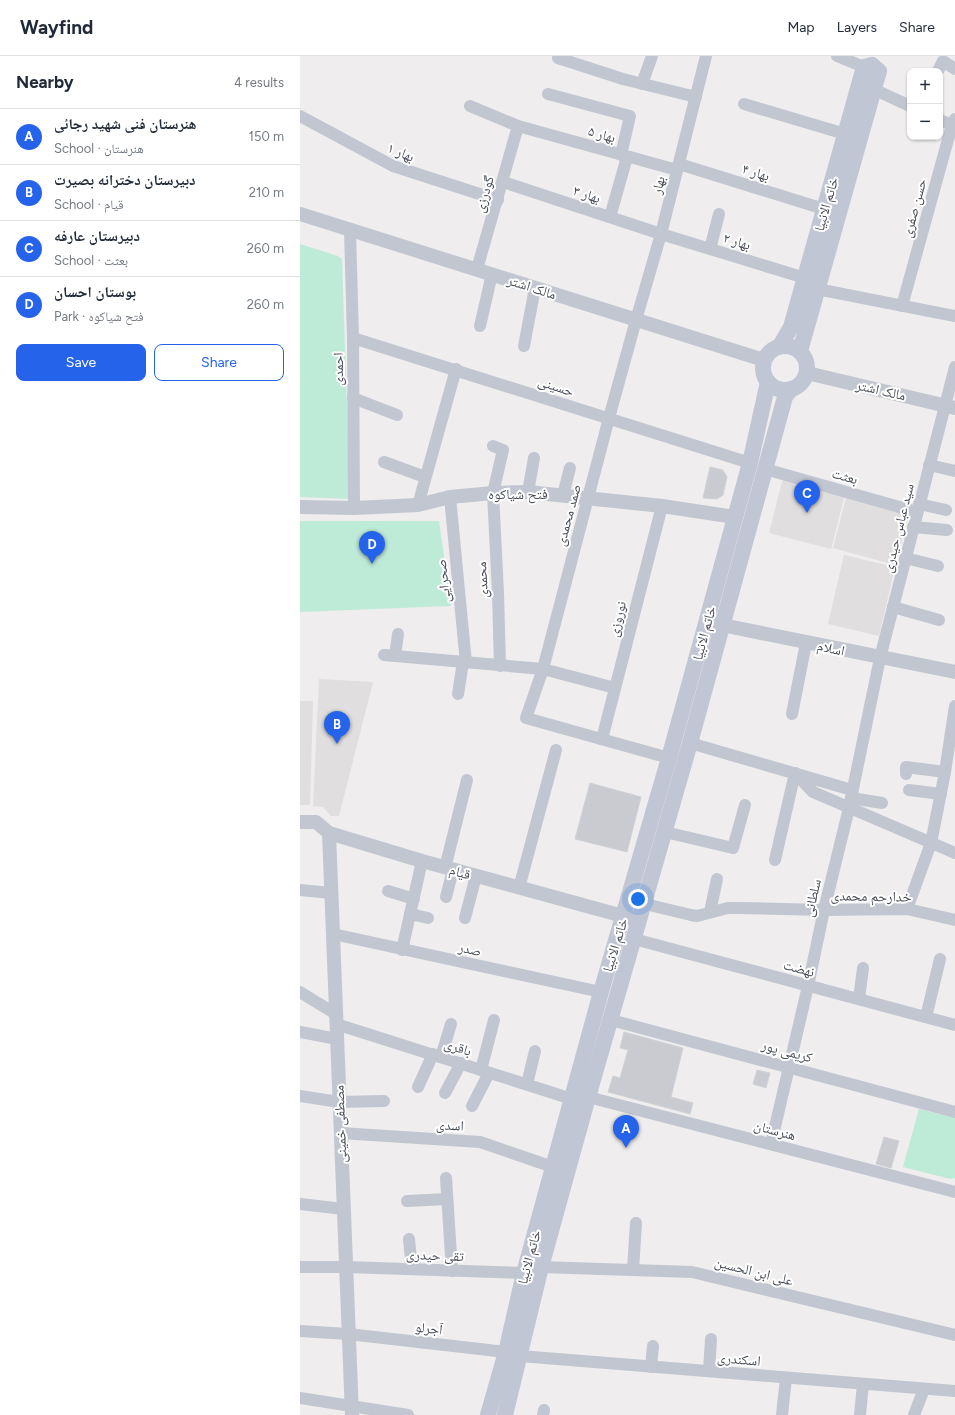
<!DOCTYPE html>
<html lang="en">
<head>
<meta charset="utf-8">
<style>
  body { margin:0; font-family:Figtree,"Noto Naskh Arabic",sans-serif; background:#f2f2f3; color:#1f2937 }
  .controls { position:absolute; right:12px; top:12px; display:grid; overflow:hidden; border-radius:8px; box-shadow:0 1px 3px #0004 }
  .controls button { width:36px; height:36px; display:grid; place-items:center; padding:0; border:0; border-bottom:1px solid #e0e1e3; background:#fff; color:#1f2937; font:20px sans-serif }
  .you { position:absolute; left:338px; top:843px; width:14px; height:14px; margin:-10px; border:3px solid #fff; border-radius:50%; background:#1a73e8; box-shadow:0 0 0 6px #1a73e833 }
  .badge { display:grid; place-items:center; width:26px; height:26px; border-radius:50%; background:#2563eb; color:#fff; font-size:13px; font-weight:700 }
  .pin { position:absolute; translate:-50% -33px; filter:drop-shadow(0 1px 2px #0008) }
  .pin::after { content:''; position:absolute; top:21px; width:14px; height:12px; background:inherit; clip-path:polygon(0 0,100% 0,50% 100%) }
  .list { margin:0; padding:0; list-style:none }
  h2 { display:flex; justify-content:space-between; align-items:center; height:52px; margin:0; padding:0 16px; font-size:17px }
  h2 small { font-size:13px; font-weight:400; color:#747a83 }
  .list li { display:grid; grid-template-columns:26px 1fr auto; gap:12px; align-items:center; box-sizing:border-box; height:56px; padding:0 16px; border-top:1px solid #e0e1e3 }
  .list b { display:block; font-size:15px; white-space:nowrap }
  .list p { margin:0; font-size:13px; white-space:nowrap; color:#747a83 }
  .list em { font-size:13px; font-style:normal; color:#747a83 }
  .actions { display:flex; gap:8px; padding:12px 16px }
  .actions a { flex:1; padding:9px 0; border:1px solid #2563eb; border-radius:8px; text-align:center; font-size:14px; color:#2563eb }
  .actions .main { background:#2563eb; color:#fff }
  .map { position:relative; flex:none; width:655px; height:1359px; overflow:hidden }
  header { display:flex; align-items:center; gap:24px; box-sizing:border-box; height:56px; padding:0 20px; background:#fff; border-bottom:1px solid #e0e1e3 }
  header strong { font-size:19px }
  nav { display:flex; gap:22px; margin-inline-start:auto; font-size:14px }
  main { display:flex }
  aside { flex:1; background:#fff }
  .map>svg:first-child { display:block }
  .education { fill:#e0dede }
  .green { fill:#beead8 }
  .building { fill:#cacbd1; stroke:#d1d2d8 }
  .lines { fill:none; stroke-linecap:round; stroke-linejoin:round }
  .minor { stroke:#c1c6d1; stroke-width:12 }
  .tertiary { stroke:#c1c6d1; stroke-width:14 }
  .secondary { stroke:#c1c6d4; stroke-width:16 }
  .labels { text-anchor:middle; stroke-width:4; stroke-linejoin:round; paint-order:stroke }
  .street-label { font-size:14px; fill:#474c58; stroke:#fff }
</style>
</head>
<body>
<header>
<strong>Wayfind</strong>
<nav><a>Map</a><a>Layers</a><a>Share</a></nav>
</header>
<main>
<aside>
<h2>Nearby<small>4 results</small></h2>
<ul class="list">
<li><span class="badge">A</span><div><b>هنرستان فنی شهید رجائی</b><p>School · هنرستان</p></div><em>150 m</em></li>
<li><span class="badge">B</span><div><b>دبیرستان دخترانه بصیرت</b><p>School · قیام</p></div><em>210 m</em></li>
<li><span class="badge">C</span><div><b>دبیرستان عارفه</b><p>School · بعثت</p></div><em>260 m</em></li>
<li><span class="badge">D</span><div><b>بوستان احسان</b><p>Park · فتح شیاکوه</p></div><em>260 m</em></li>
</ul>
<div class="actions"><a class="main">Save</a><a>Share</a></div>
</aside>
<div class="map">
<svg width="655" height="1359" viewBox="0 0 655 1359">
  <rect width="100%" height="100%" fill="#efeded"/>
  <g class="education">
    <path d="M483,422L545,438L531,493L469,477Z"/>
    <path d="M547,438L610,455L595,509L533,492Z"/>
    <path d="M544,499L595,511L579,580L528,568Z"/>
    <path d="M19,623L73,626L39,760H31L23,751L13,750Z"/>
    <path d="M0,645H13L10,749H0Z"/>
  </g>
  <g class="green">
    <path d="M0,188L38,200L42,203L50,443L0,441Z"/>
    <path d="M0,465H139L151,550L0,556Z"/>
    <path d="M619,1053L655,1062V1122L650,1123L603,1111Z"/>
  </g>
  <g class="building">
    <path d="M410,411L423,414L427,421L423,439L417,443L403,442Z"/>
    <path d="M290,727L341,741L327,796L275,783Z"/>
    <path d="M324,976L383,992L371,1041L393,1047L390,1058L308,1036L313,1020L320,1022L328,994L320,992Z"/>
    <path d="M457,1014L470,1017L466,1032L453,1028Z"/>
    <path d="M584,1081L599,1085L591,1112L576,1108Z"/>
  </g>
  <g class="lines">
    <g class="minor">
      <path d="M537,0L564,11"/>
      <path d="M258,2L323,23L396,41"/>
      <path d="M638,15L643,5L655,13"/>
      <path d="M342,28L352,0"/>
      <path d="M573,33L610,50"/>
      <path d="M248,38L330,60L321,99"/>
      <path d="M444,48L545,78"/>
      <path d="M170,50L218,70L377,114"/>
      <path d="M0,60L93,110L198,144"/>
      <path d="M640,64L652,69"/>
      <path d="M379,108L524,153"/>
      <path d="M203,126L361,178L505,222"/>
      <path d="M310,161L327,101"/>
      <path d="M50,174L53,282L54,452"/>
      <path d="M410,193L419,158"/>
      <path d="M177,213L218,70"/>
      <path d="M517,233L655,260"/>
      <path d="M602,250L652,69L655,63"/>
      <path d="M180,270L192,218"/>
      <path d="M53,282L450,407"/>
      <path d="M224,290L235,232"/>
      <path d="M53,342L97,359"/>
      <path d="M193,390L203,394L193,437L198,537L200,610"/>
      <path d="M84,406L125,421"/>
      <path d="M629,409L655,415"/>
      <path d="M465,413L617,456"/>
      <path d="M228,436L234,402"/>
      <path d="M263,439L270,412"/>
      <path d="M150,441L166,607"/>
      <path d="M619,448L646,454"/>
      <path d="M118,449L156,313"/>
      <path d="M613,471L647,474"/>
      <path d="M605,502L638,510"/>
      <path d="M593,551L639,564"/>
      <path d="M84,599L243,613L315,632"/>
      <path d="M95,600L98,578"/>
      <path d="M158,638L163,606"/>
      <path d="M492,658L506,587"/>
      <path d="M302,683L362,450"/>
      <path d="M390,687L552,734"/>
      <path d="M369,702L226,662L243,613L309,362L336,264L361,178L406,0"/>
      <path d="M495,717L513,736L655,797"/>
      <path d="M606,718V711L645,716"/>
      <path d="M609,734L641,738"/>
      <path d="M551,742L582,747"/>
      <path d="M365,776L433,792L445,749"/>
      <path d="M475,804L495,717"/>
      <path d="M145,812L167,724"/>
      <path d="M219,832L256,694"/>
      <path d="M0,834L31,837"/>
      <path d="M88,835L114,843"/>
      <path d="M146,841L153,814"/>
      <path d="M345,848L391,859L397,860L428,852H441L524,854L607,853L655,864"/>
      <path d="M607,853L631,787L645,716L655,650"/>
      <path d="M410,856L417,823"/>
      <path d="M110,858L128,862"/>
      <path d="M165,862L176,820"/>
      <path d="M33,878L301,936"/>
      <path d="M334,883L655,969"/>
      <path d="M102,894L122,805"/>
      <path d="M0,936L36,958"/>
      <path d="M559,943L563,912"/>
      <path d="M626,961L640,903"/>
      <path d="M311,964L655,1056"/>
      <path d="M36,968L272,1043"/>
      <path d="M0,976L37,983"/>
      <path d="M141,1001L151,968"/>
      <path d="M181,1014L194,964"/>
      <path d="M227,1028L235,995"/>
      <path d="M118,1031L133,998"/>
      <path d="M145,1037L161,1007"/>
      <path d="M0,1040L39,1046L84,1045"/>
      <path d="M288,1041L655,1136"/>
      <path d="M172,1050L189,1017"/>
      <path d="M40,1077L180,1086L253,1111"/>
      <path d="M471,1088L508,930L524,854L549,752L580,602L655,311"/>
      <path d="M146,1122L152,1215"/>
      <path d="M107,1145L147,1143"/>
      <path d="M0,1148L43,1153"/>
      <path d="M109,1183L112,1213"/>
      <path d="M0,1211H46L224,1217"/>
      <path d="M241,1211L392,1216L655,1279"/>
      <path d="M333,1214L336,1167"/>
      <path d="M0,1275L48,1278L206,1296"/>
      <path d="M220,1300L655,1335"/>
      <path d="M351,1311L353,1290"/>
      <path d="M409,1315L411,1283"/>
      <path d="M0,1342L108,1359"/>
      <path d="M243,1359L244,1354"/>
      <path d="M482,1359L486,1322"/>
      <path d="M560,1359L563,1328"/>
      <path d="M614,1359L624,1333"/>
    </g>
    <g class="tertiary">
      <path d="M0,158L464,304"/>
      <path d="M507,317L655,352"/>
      <path d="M0,451L54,452L118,449L150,441L193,437L228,436L362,450L435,461"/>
      <path d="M412,567L655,616"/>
      <path d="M0,766H16L29,777L122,805L334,863"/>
      <path d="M29,777L52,1359"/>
    </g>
    <g class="secondary">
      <circle cx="485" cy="312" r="22"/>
      <path d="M480,290L491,271L564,11L572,9"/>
      <path d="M500,295L579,15L572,9"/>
      <path d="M188,1359L206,1296L224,1217L301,936L369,702L450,407L468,326"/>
      <path d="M205,1359L241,1211L288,1041L390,687L485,341L491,333"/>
    </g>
  </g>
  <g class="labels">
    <g class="street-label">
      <text transform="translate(302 78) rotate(16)" y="5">بهار ۵</text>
      <text transform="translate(101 96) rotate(23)" y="5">بهار ۱</text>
      <text transform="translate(456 116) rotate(17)" y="5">بهار ۴</text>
      <text transform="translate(358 129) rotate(-76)" y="5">بهار</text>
      <text transform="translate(184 138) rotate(-74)" y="5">گودرزی</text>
      <text transform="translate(287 138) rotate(18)" y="5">بهار ۳</text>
      <text transform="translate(526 148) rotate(-74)" y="5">خاتم الانبیا</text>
      <text transform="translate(614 152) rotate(-75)" y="5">حسن صفری</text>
      <text transform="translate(437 185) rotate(17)" y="5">بهار ۲</text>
      <text transform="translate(232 231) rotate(18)" y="5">مالک اشتر</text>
      <text transform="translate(38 313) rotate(-90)" y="5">احمدی</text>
      <text transform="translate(256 330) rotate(18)" y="5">حسینی</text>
      <text transform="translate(581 334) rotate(13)" y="5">مالک اشتر</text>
      <text transform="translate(545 420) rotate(16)" y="5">بعثت</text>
      <text x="218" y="443">فتح شیاکوه</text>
      <text transform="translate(268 459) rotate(-75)" y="5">صمد محمدی</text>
      <text transform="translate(598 472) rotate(-76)" y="5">سید عباس حیدری</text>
      <text transform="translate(182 524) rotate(-93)" y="5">محمدی</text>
      <text transform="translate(143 525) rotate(-96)" y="5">صحرایی</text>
      <text transform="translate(317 563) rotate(-76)" y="5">نوروزی</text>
      <text transform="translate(404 577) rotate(-75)" y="5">خاتم الانبیا</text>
      <text transform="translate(531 592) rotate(12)" y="5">اسلام</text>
      <text transform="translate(160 816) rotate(16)" y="5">قیام</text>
      <text transform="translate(571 840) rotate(1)" y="5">خدارحم محمدی</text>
      <text transform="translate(512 842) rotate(-77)" y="5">سلطانی</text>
      <text transform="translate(315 889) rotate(-73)" y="5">خاتم الانبیا</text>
      <text transform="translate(170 893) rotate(12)" y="5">صدر</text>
      <text transform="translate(499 912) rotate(15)" y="5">نهضت</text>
      <text transform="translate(158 991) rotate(18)" y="5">باقری</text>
      <text transform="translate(487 995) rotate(15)" y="5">کریمی پور</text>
      <text transform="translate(40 1068) rotate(-92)" y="5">مصطفی خمینی</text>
      <text transform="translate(150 1069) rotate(3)" y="5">اسدی</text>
      <text transform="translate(475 1074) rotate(15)" y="5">هنرستان</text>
      <text transform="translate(135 1199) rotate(2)" y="5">تقی حیدری</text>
      <text transform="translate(229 1201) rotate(-75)" y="5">خاتم الانبیا</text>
      <text transform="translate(454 1215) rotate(14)" y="5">علی ابن الحسین</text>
      <text transform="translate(129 1272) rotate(6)" y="5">آجرلو</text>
      <text transform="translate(439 1303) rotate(5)" y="5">اسکندری</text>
    </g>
  </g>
</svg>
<div class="controls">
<button>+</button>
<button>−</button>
</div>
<div class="you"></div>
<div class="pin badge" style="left:326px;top:1092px">A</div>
<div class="pin badge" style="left:37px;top:688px">B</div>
<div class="pin badge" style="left:507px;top:457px">C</div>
<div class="pin badge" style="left:72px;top:508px">D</div>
</div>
</main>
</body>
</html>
